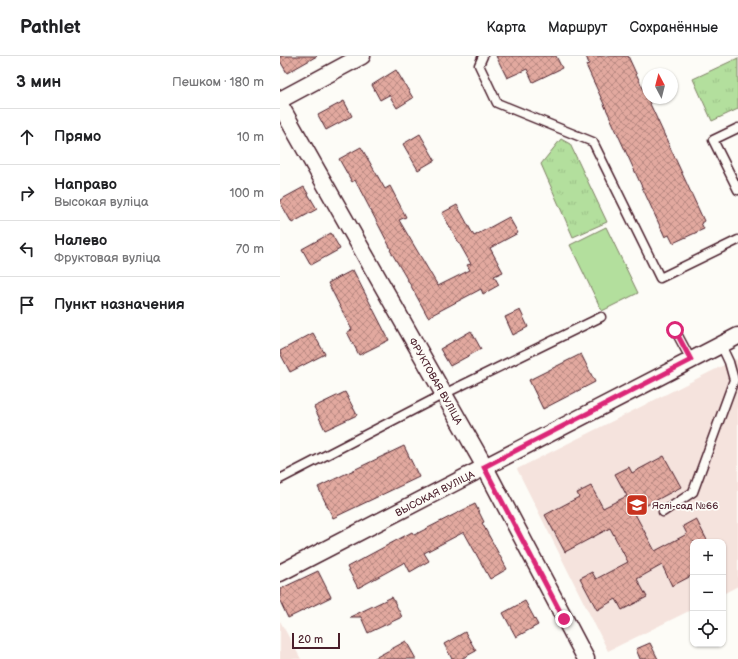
<!DOCTYPE html>
<html lang="ru">
<head>
<meta charset="utf-8">
<style>
  body { margin:0; font-family:"Balsamiq Sans",sans-serif; background:#f2f2f2; color:#202124 }
  .controls { position:absolute; right:12px; bottom:12px; display:grid; overflow:hidden; border-radius:8px; box-shadow:0 1px 3px #0004 }
  .controls button { width:36px; height:36px; display:grid; place-items:center; padding:0; border:0; border-bottom:1px solid #e0e0e0; background:#fff; color:#202124; font:20px sans-serif }
  .compass { position:absolute; left:362px; top:12px; width:36px; height:36px; border-radius:50%; background:#fff; box-shadow:0 1px 3px #0004; rotate:353deg }
  .scale { position:absolute; left:12px; bottom:10px; width:48px; box-sizing:border-box; padding-left:4px; border:2px solid #4a1f2b; border-top:0; font-size:11px; line-height:14px; white-space:nowrap; color:#4a1f2b; -webkit-text-stroke:3px #fdfcf7; paint-order:stroke }
  .stop { position:absolute; width:12px; height:12px; margin:-9px; border:3px solid #db2777; border-radius:50%; background:#fff }
  .stop.end { background:#db2777; border-color:#fff; box-shadow:0 1px 4px #0008 }
  .list { margin:0; padding:0; list-style:none }
  h2 { display:flex; justify-content:space-between; align-items:center; height:52px; margin:0; padding:0 16px; font-size:17px }
  h2 small { font-size:13px; font-weight:400; color:#757577 }
  .list li { display:grid; grid-template-columns:26px 1fr auto; gap:12px; align-items:center; box-sizing:border-box; height:56px; padding:0 16px; border-top:1px solid #e0e0e0 }
  .list b { display:block; font-size:15px; white-space:nowrap }
  .list p { margin:0; font-size:13px; white-space:nowrap; color:#757577 }
  .list em { font-size:13px; font-style:normal; color:#757577 }
  .icon { flex:none; width:22px; height:22px; fill:none; stroke:currentColor; stroke-width:2; stroke-linecap:round; stroke-linejoin:round }
  .map { position:relative; flex:none; width:458px; height:603px; overflow:hidden }
  header { display:flex; align-items:center; gap:24px; box-sizing:border-box; height:56px; padding:0 20px; background:#fff; border-bottom:1px solid #e0e0e0 }
  header strong { font-size:19px }
  nav { display:flex; gap:22px; margin-inline-start:auto; font-size:14px }
  main { display:flex }
  aside { flex:1; background:#fff }
  .map>svg:first-child { display:block }
  .built { fill:#f5e3dd }
  .park { fill:url(#park-tufts); stroke:#7e7f64 }
  .pitch { fill:#b3df9d; stroke:#7e7f64 }
  .building { fill:url(#building-cross-hatch); stroke:#4a1f2b }
  .lines { fill:none; stroke-linecap:round; stroke-linejoin:round }
  .service-casing { stroke:#4a1f2b; stroke-width:11 }
  .minor-casing { stroke:#4a1f2b; stroke-width:19 }
  .service { stroke:#fdfcf7; stroke-width:8 }
  .minor { stroke:#fdfcf7; stroke-width:16 }
  .route { stroke:#db2777; stroke-width:5 }
  .labels { text-anchor:middle; stroke-width:3.5; stroke-linejoin:round; paint-order:stroke }
  .street-label { font-size:10px; fill:#4a1f2b; stroke:#fdfcf7 }
  .poi-label { font-size:10px; fill:#4a1f2b; stroke:#fdfcf7; text-anchor:start }
</style>
</head>
<body>
<header>
<strong>Pathlet</strong>
<nav><a>Карта</a><a>Маршрут</a><a>Сохранённые</a></nav>
</header>
<main>
<aside>
<h2>3 мин<small>Пешком · 180 m</small></h2>
<ul class="list">
<li><svg class="icon" aria-label="ahead" viewBox="0 0 24 24"><path d="M12 20V5M6 11l6-6 6 6"/></svg><div><b>Прямо</b></div><em>10 m</em></li>
<li><svg class="icon" aria-label="right" viewBox="0 0 24 24"><path d="M7 20v-9h11M14 6l5 5-5 5"/></svg><div><b>Направо</b><p>Высокая вуліца</p></div><em>100 m</em></li>
<li><svg class="icon" aria-label="left" viewBox="0 0 24 24"><path d="M17 20v-9H6M10 6l-5 5 5 5"/></svg><div><b>Налево</b><p>Фруктовая вуліца</p></div><em>70 m</em></li>
<li><svg class="icon" aria-label="arrive" viewBox="0 0 24 24"><path d="M6 21V4h12l-3 4 3 4H6"/></svg><div><b>Пункт назначения</b></div></li>
</ul>
</aside>
<div class="map">
<svg width="458" height="603" viewBox="0 0 458 603">
  <defs>
    <pattern id="park-tufts" width="24" height="20" patternUnits="userSpaceOnUse"><rect width="24" height="20" fill="#b3df9d"/><path d="M3 7l-1-3M5 7V3M7 7l1-3M15 17l-1-3M17 17v-4M19 17l1-3" fill="none" stroke="#9bbf87"/></pattern>
    <pattern id="building-cross-hatch" width="8" height="8" patternUnits="userSpaceOnUse"><rect width="8" height="8" fill="#e2a99f"/><path d="M0 0l8 8M0 8l8-8" fill="none" stroke="#b98982"/></pattern>
  </defs>
  <rect width="100%" height="100%" fill="#fdfcf7"/>
  <filter id="ink" filterUnits="userSpaceOnUse"><feTurbulence type="fractalNoise" baseFrequency=".025" numOctaves="2"/><feDisplacementMap in="SourceGraphic" scale="8" xChannelSelector="R" yChannelSelector="G"/><feConvolveMatrix kernelMatrix="1 2 1 2 8 2 1 2 1" color-interpolation-filters="sRGB"/></filter>
  <g filter="url(#ink)">
    <g class="built">
      <path d="M456,303L458,307V530L443,538V486H413V553L328,595L237,413Z"/>
      <path d="M0,565L21,603H0Z"/>
    </g>
    <g class="park">
      <path d="M458,2V53L432,65L413,23Z"/>
      <path d="M281,83L290,88L327,166L293,181L261,108Z"/>
    </g>
    <path class="pitch" d="M326,171L358,237L322,255L290,189Z"/>
    <g class="building">
      <path d="M0,0H37L7,17L0,5Z"/>
      <path d="M216,0H276L282,12L253,26L247,13L227,22Z"/>
      <path d="M306,0H348L424,165L421,167L424,173L393,187L389,179L385,181L306,9L309,8Z"/>
      <path d="M116,14L133,42L117,52L109,39L100,44L92,29Z"/>
      <path d="M64,45L72,60L46,74L38,59Z"/>
      <path d="M140,78L155,104L138,114L123,88Z"/>
      <path d="M81,91L105,133L110,130L126,161L119,164L158,230L190,214L187,209L191,208L162,157L177,149L194,180L229,161L238,177L210,192L223,216L214,220L219,229L203,238L201,233L148,261L131,230L110,194L111,193L75,124L72,126L59,103Z"/>
      <path d="M24,131L37,153L12,167L0,146V144Z"/>
      <path d="M51,177L60,193L31,209L22,193Z"/>
      <path d="M73,214L109,284L79,299L67,276L72,274L48,227Z"/>
      <path d="M240,254L248,271L233,279L225,261Z"/>
      <path d="M191,275L201,293L170,310L160,293Z"/>
      <path d="M33,277L45,298L10,316L0,297V295Z"/>
      <path d="M301,298L315,326L263,353L249,324Z"/>
      <path d="M65,336L77,359L45,374L34,351Z"/>
      <path d="M124,390L139,421L53,462L38,431Z"/>
      <path d="M384,400L401,431L354,456L375,495L407,478L403,470L416,463L428,486H413V519L392,530L382,509L357,523L367,541L342,554L336,543L317,554L300,522L312,516L316,523L348,506L330,472L285,496L265,459L299,441L297,437L311,430L323,452L347,440L335,418L349,411L352,417Z"/>
      <path d="M195,448L204,466L202,467L227,513L210,523L184,476L144,497L149,505L130,516L125,506L78,532L67,511L132,476L134,479Z"/>
      <path d="M38,515L51,541L8,562L0,545V533Z"/>
      <path d="M112,541L122,561L88,577L81,561H70Z"/>
      <path d="M245,545L258,569L236,581L223,557Z"/>
      <path d="M185,576L196,595L181,603H172L164,588Z"/>
      <path d="M126,585L136,603H93Z"/>
      <path d="M370,587L378,603H360L356,593Z"/>
    </g>
    <g class="lines">
      <g class="service-casing">
        <g id="service">
          <path d="M203,0L199,9L217,47L313,86L380,222L458,184"/>
          <path d="M458,72L433,84L458,134"/>
          <path d="M395,274L411,304"/>
          <path d="M0,423L164,338L321,261"/>
          <path d="M383,456L413,436L454,324L449,306L441,289"/>
        </g>
      </g>
      <g class="minor-casing">
        <g id="minor">
          <path d="M0,44L82,0"/>
          <path id="s1" d="M0,49L200,402L306,603"/>
          <path id="s2" d="M0,517L458,280"/>
        </g>
      </g>
      <use href="#service" class="service"/>
      <use href="#minor" class="minor"/>
    </g>
  </g>
  <g class="lines" filter="url(#ink)">
    <path class="route" d="M284,563L204,411L411,304L395,274"/>
  </g>
  <defs>
    <g id="school-square" transform="scale(1.15)"><rect x="-9" y="-9" width="18" height="18" rx="4" fill="#c8321e" stroke="#fdfcf7"/><path d="M0-5L7-2L0 1L-7-2ZM-4 1L0 2.5L4 1V4Q0 6-4 4Z" fill="#fff"/></g>
  </defs>
  <g fill-rule="evenodd">
    <use href="#school-square" x="357" y="449"/>
  </g>
  <g class="labels">
    <g class="street-label">
      <text dy="4" stroke="none"><textPath href="#s1" startOffset="317">ФРУКТОВАЯ ВУЛІЦА</textPath></text>
      <text dy="4" stroke="none"><textPath href="#s2" startOffset="174">ВЫСОКАЯ ВУЛІЦА</textPath></text>
    </g>
    <g class="poi-label">
      <text x="372" y="453">Яслі-сад №66</text>
    </g>
  </g>
</svg>
<div class="controls">
<button>+</button>
<button>−</button>
<button><svg class="icon" aria-label="locate" viewBox="0 0 24 24"><circle cx="12" cy="12" r="6"/><path d="M12 2v4M12 18v4M2 12h4M18 12h4"/></svg></button>
</div>
<svg class="compass" viewBox="-18 -18 36 36"><path d="M0-13l5 13h-10z" fill="#e53935"/><path d="M0 13l5-13h-10z" fill="#757577"/></svg>
<div class="scale">20 m</div>
<div class="stop" style="left:395px;top:274px"></div>
<div class="stop end" style="left:284px;top:563px"></div>
</div>
</main>
</body>
</html>
